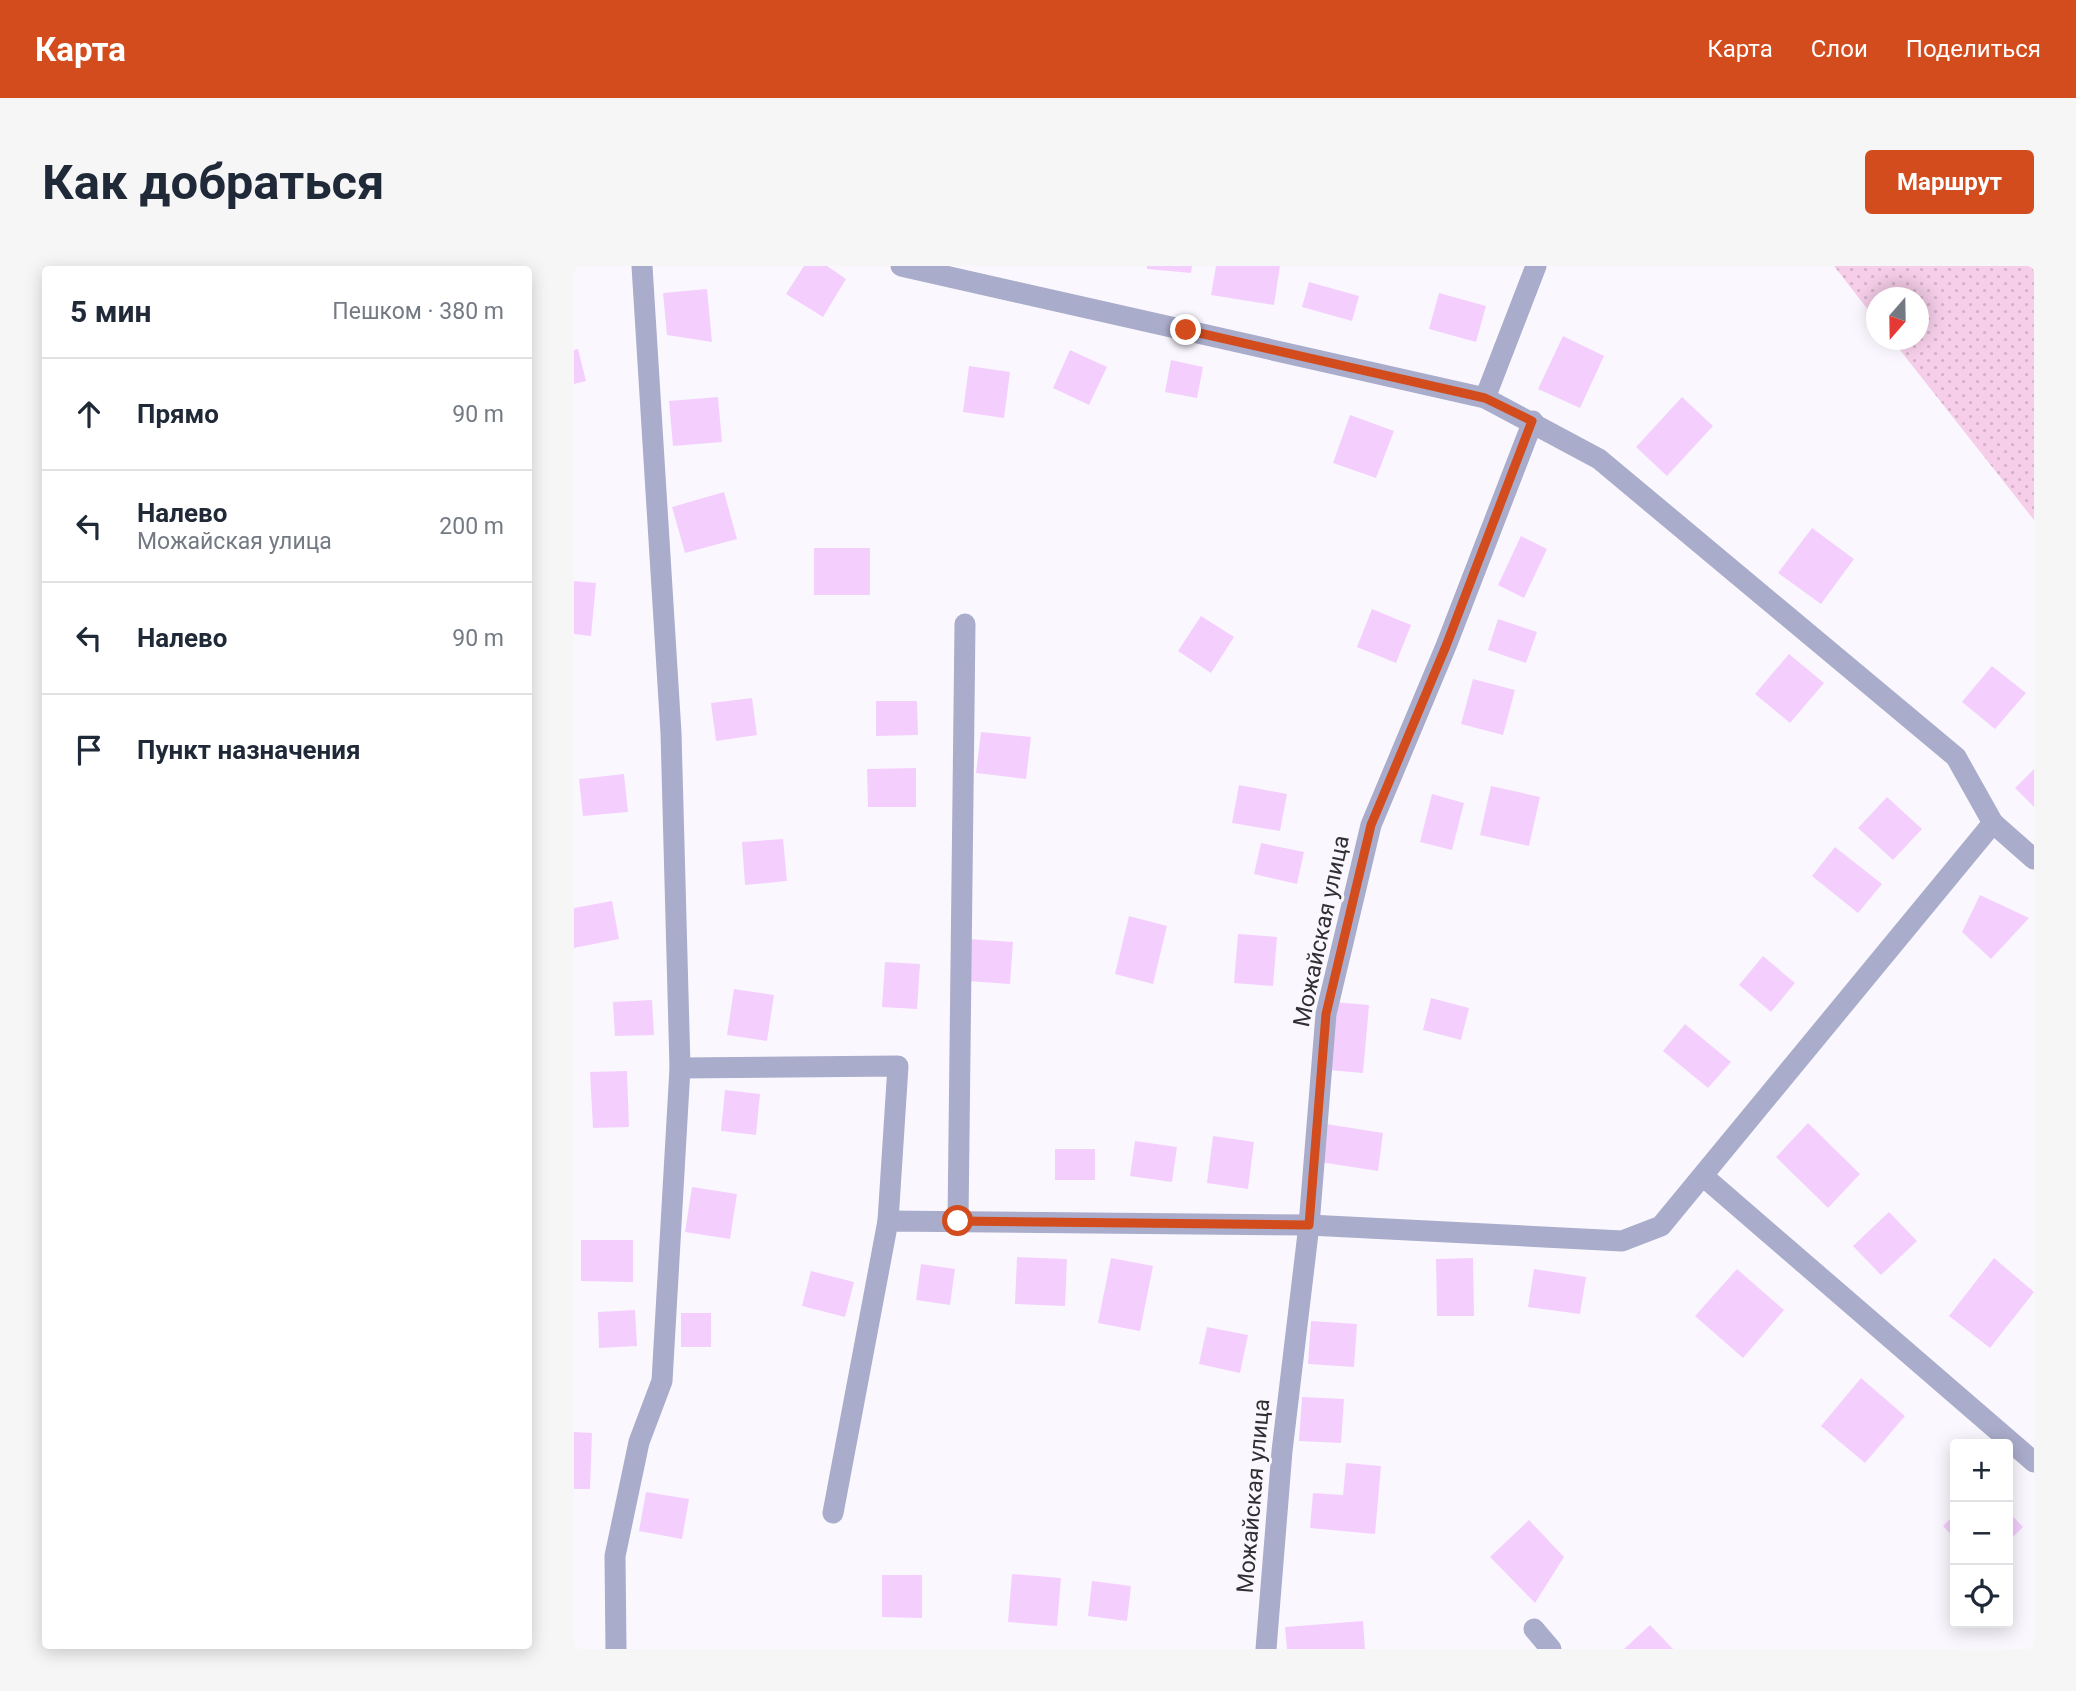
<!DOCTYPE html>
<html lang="ru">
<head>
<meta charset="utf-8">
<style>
  body { margin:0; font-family:Roboto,sans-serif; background:#f6f6f7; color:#1f2937 }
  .controls { position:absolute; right:21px; bottom:21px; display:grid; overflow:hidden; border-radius:7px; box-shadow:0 4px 18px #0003 }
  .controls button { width:63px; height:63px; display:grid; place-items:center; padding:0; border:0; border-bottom:2px solid #e0e1e3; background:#fff; color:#1f2937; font:35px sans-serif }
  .compass { position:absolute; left:1292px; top:21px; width:63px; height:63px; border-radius:50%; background:#fff; box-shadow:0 4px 18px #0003; rotate:200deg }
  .stop { position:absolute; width:21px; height:21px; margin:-16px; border:5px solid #d34c1d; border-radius:50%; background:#fff }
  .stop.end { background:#d34c1d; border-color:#fff; box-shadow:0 2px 7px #0008 }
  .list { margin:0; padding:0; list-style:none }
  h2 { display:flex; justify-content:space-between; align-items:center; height:91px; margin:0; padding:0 28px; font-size:30px }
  h2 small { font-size:23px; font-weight:400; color:#747a83 }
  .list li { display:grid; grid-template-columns:46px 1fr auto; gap:21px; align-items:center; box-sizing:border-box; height:112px; padding:0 28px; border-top:2px solid #e0e1e3 }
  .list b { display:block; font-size:26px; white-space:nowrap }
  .list p { margin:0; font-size:23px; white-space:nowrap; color:#747a83 }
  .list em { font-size:23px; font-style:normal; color:#747a83 }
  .icon { flex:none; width:38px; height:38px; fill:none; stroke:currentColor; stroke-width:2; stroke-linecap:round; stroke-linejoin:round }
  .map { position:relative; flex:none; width:1460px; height:1383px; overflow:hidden; border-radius:7px }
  header { display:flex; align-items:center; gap:42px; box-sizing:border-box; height:98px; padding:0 35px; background:#d34c1d; color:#fff }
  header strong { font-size:33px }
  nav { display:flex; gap:38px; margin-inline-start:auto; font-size:24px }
  .intro { display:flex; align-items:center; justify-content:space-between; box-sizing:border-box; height:168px; padding:0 42px }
  h1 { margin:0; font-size:49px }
  .button { padding:18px 32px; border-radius:7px; background:#d34c1d; color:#fff; font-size:24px; font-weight:700 }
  main { display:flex; gap:42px; padding:0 42px }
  aside { flex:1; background:#fff; border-radius:7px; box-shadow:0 4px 18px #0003 }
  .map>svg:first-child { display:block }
  .grass { fill:url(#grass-dots) }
  .building { fill:#f4cffe }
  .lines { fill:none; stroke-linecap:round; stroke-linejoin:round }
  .minor { stroke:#a9acca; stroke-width:21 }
  .route { stroke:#d34c1d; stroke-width:9 }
  .labels { text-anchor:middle; stroke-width:6; stroke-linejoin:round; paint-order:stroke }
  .street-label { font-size:23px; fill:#302f32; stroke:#faf8fe }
</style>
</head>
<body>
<header>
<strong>Карта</strong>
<nav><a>Карта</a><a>Слои</a><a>Поделиться</a></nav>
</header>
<div class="intro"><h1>Как добраться</h1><a class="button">Маршрут</a></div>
<main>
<aside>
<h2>5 мин<small>Пешком · 380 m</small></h2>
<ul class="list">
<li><svg class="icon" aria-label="ahead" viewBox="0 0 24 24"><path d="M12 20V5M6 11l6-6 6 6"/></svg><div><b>Прямо</b></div><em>90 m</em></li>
<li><svg class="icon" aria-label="left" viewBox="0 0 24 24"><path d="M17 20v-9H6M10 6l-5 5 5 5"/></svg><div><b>Налево</b><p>Можайская улица</p></div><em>200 m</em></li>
<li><svg class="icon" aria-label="left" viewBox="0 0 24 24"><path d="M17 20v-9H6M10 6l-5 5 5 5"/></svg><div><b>Налево</b></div><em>90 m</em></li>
<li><svg class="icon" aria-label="arrive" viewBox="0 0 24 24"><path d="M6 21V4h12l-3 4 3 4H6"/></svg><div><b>Пункт назначения</b></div></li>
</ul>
</aside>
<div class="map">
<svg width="1460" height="1383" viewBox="0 0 1460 1383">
  <defs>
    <pattern id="grass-dots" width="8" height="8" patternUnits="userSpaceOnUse" patternTransform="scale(1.75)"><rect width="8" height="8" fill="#f6cee9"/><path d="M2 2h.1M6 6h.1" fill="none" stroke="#d3b1c8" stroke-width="1.8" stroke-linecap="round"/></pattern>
  </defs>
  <rect width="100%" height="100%" fill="#faf8fe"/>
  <path class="grass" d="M1260,0H1460V254L1318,74H1344V32H1302V54Z"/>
  <g class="building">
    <path d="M230,0H253L272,13L249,51L212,28Z"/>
    <path d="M573,0H618L617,7L573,3Z"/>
    <path d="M642,0H706L700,39L637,29Z"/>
    <path d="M735,16L785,30L778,55L728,41Z"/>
    <path d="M133,23L138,76L93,69L89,27Z"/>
    <path d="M865,27L912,40L902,76L855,63Z"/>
    <path d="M989,70L1030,90L1006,142L964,123Z"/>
    <path d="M4,83L12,115L0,118V84Z"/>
    <path d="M496,84L533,101L515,139L479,122Z"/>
    <path d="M597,94L629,101L623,132L591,126Z"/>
    <path d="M395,100L436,106L430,152L389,146Z"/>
    <path d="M144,131L148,176L99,180L95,135Z"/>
    <path d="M1108,131L1139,160L1093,210L1062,181Z"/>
    <path d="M776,149L820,165L802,212L759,197Z"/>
    <path d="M150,226L163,273L111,287L98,241Z"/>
    <path d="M1238,262L1280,293L1247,338L1204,307Z"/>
    <path d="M947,270L973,283L950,332L924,319Z"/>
    <rect x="240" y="282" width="56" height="47"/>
    <path d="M0,315L22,317L17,370L0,368Z"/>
    <path d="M798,343L837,359L822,397L783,381Z"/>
    <path d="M627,350L660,371L637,407L604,385Z"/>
    <path d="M924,353L963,366L952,397L914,384Z"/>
    <path d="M1215,388L1250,417L1216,457L1181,428Z"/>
    <path d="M1418,400L1452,427L1421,463L1388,436Z"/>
    <path d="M899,413L941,424L929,469L887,458Z"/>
    <path d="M178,432L183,469L142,475L137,437Z"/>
    <path d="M302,435H343L344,469L302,470Z"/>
    <path d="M407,466L457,471L452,513L402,507Z"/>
    <path d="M342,502V541H294L293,503Z"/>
    <path d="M1460,503V541L1441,522Z"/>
    <path d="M50,508L54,546L9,550L5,513Z"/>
    <path d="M665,519L713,528L706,565L658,557Z"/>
    <path d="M917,520L966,531L955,580L906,569Z"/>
    <path d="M858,528L890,537L878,584L846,576Z"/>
    <path d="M1313,531L1348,563L1319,594L1284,562Z"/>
    <path d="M209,573L213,615L171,619L168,576Z"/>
    <path d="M687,577L730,586L723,618L680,608Z"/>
    <path d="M1261,581L1308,618L1284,647L1238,610Z"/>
    <path d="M1406,629L1455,652L1417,693L1388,666Z"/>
    <path d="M38,635L45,673L0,682V642Z"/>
    <path d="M555,650L593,660L579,718L541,708Z"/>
    <path d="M664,668L703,671L699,720L660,717Z"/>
    <path d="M395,673L439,676L436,718L393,715Z"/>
    <path d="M1189,690L1221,717L1197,746L1165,719Z"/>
    <path d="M311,696L346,698L343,743L308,741Z"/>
    <path d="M160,723L200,729L193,775L153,769Z"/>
    <path d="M857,732L895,742L887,774L849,764Z"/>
    <path d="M78,734L80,769L41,770L39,736Z"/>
    <path d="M760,736L795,739L789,807L754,804Z"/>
    <path d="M1111,758L1157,796L1134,822L1089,785Z"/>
    <path d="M53,805L55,861L19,862L16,806Z"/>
    <path d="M151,824L186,828L182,869L147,865Z"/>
    <path d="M1234,857L1286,908L1254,942L1202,891Z"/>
    <path d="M752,858L809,867L804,905L746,896Z"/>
    <path d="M639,870L680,876L674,923L633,917Z"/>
    <path d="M561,875L603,881L598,916L556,910Z"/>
    <rect x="481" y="883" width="40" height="31"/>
    <path d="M118,921L163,928L156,973L111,966Z"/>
    <path d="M1315,946L1343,975L1307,1009L1279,980Z"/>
    <path d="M7,974H59V1016L7,1015Z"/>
    <path d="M443,991L493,993L491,1040L441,1038Z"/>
    <path d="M537,992L579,1000L566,1065L524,1057Z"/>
    <path d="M899,992L900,1050H863L862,993Z"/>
    <path d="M1420,992L1460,1026L1416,1082L1375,1050Z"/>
    <path d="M347,998L381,1003L376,1039L342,1034Z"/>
    <path d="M960,1003L1012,1011L1006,1048L954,1041Z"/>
    <path d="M1163,1003L1210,1044L1169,1092L1121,1050Z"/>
    <path d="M237,1005L280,1016L271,1051L228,1040Z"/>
    <path d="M61,1044L63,1080L25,1082L24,1046Z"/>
    <rect x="107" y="1047" width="30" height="34"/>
    <path d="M737,1055L783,1058L780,1101L734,1098Z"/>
    <path d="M633,1061L674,1069L666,1107L625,1098Z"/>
    <path d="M1287,1112L1331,1150L1291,1197L1247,1160Z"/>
    <path d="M728,1131L770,1133L767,1177L725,1175Z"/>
    <path d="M0,1166L18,1167L16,1223H0Z"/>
    <path d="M772,1197L807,1200L801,1268L736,1262L739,1227L769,1229Z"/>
    <path d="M72,1226L115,1233L108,1273L65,1265Z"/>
    <path d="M1434,1245L1449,1261L1434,1276Z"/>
    <path d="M1381,1248V1273L1369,1260Z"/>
    <path d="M955,1254L990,1291L961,1337L916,1291Z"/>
    <path d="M438,1308L487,1312L483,1360L434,1356Z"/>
    <path d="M308,1309H348V1352L308,1351Z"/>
    <path d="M518,1315L557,1320L553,1355L514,1350Z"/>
    <path d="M789,1355L791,1383H713L711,1361Z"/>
    <path d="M1076,1359L1099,1383H1050Z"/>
  </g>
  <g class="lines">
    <g class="minor">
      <path d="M911,132L962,0"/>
      <path d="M1419,557L1460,593"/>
      <path d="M106,802L324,800L314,955"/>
      <path d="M1129,910L1460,1196"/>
      <path d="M384,955L391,358"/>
      <path d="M259,1247L314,955L735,959L1048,975L1087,960L1419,557L1382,491L1025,193L911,132L327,0"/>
      <path d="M960,1363L977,1383"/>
      <path d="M42,1383L41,1290L65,1176L88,1115L106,802L97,467L68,0"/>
      <path d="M692,1383L708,1185L735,959L752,748L797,559L872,380L959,155"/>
    </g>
  </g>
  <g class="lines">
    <path class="route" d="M384,955L735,959L752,748L797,559L872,380L958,155L911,132L612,64"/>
  </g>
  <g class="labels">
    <g class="street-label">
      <text transform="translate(747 665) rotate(-78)" y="8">Можайская улица</text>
      <text transform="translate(679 1230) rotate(-85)" y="8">Можайская улица</text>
    </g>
  </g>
</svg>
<div class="controls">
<button>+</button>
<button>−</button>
<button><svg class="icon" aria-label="locate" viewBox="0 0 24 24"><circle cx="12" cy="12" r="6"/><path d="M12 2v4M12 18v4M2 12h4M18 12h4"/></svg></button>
</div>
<svg class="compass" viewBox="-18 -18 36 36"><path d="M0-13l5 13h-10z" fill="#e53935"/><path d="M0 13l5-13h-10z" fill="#747a83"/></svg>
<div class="stop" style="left:384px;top:955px"></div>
<div class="stop end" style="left:612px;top:64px"></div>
</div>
</main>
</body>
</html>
